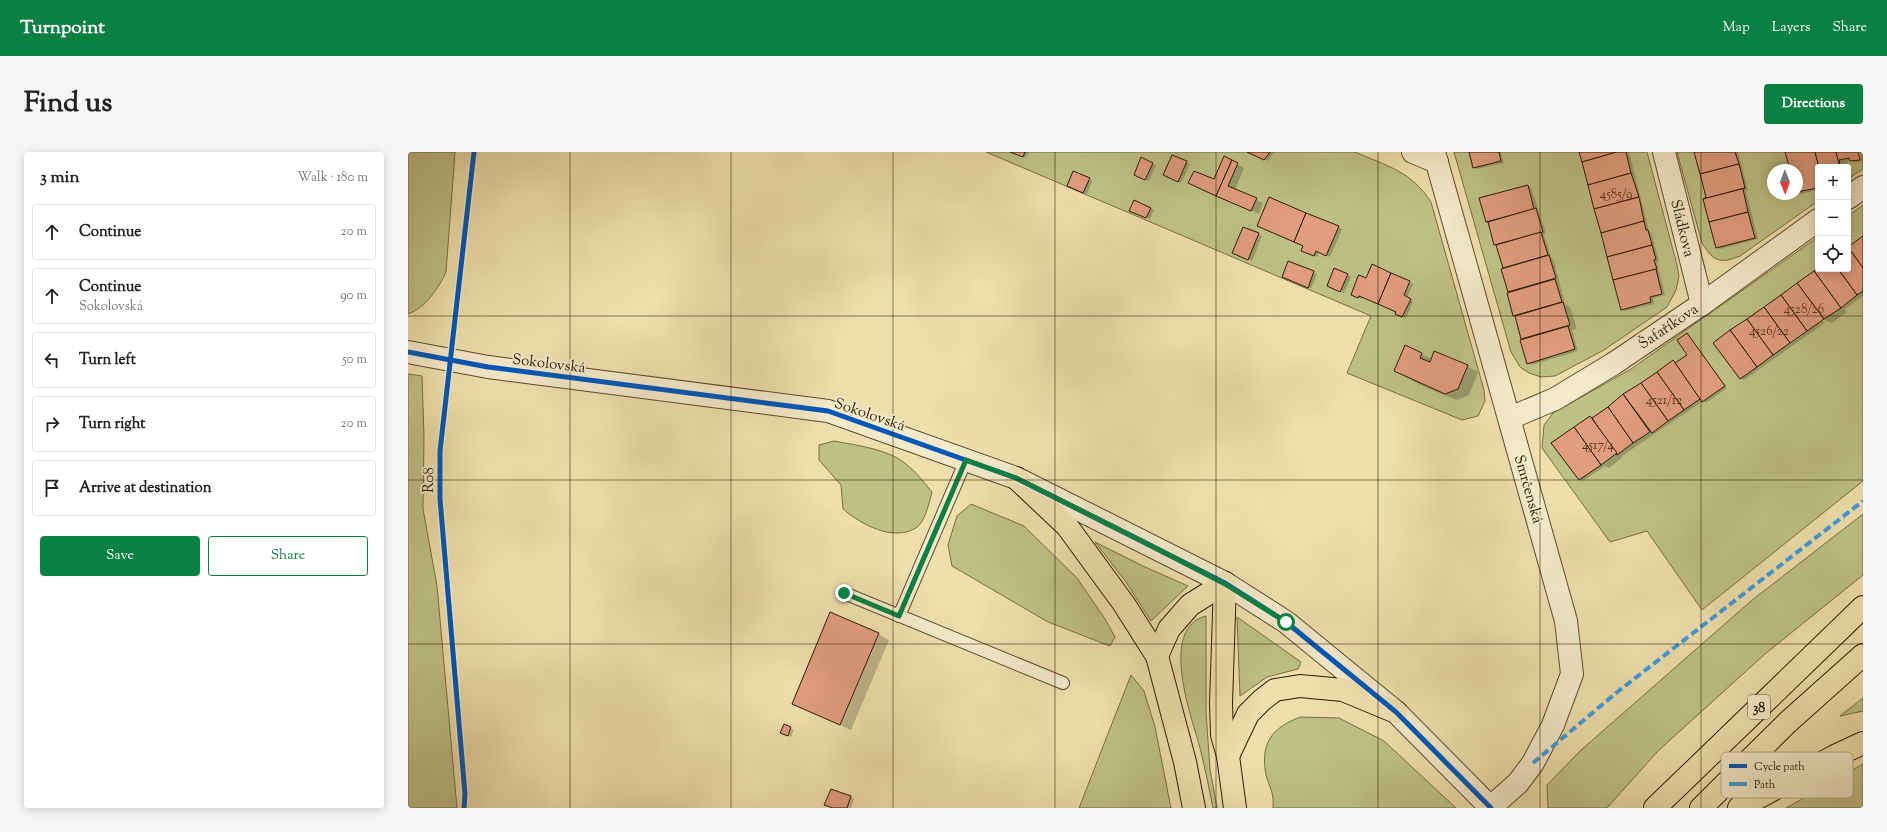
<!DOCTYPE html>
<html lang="en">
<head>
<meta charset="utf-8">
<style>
  body { margin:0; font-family:"Sorts Mill Goudy",serif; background:#f6f6f6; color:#222 }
  .controls { position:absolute; right:12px; top:12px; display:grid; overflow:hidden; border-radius:4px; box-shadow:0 2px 10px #0003 }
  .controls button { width:36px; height:36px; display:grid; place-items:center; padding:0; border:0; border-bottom:1px solid #e0e0e0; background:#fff; color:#222; font:20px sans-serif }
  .compass { position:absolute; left:1359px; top:12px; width:36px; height:36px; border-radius:50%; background:#fff; box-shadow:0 2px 10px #0003; rotate:179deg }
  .stop { position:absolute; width:12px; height:12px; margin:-9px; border:3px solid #0b8043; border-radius:50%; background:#fff }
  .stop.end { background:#0b8043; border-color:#fff; box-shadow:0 1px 4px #0008 }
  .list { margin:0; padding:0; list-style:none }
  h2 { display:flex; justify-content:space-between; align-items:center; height:52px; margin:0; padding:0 16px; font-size:17px }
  h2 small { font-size:13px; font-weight:400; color:#767676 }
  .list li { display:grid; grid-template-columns:26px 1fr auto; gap:12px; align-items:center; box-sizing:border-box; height:56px; margin:0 8px 8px; padding:0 8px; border:1px solid #e0e0e0; border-radius:4px }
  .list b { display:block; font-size:15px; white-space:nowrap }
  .list p { margin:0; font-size:13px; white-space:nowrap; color:#767676 }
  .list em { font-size:13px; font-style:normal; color:#767676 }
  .actions { display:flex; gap:8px; padding:12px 16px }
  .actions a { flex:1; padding:9px 0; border:1px solid #0b8043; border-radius:4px; text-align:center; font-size:14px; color:#0b8043 }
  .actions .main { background:#0b8043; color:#fff }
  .icon { flex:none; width:22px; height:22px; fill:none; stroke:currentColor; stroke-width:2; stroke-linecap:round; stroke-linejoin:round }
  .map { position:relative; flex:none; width:1455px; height:656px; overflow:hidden; border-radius:4px }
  header { display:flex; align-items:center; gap:24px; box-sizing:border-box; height:56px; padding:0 20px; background:#0b8043; color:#fff }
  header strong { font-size:19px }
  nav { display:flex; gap:22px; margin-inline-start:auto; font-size:14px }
  .intro { display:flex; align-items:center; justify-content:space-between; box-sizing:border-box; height:96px; padding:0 24px }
  h1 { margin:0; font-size:28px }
  .button { padding:10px 18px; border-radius:4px; background:#0b8043; color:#fff; font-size:14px; font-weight:700 }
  main { display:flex; gap:24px; padding:0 24px }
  aside { flex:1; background:#fff; border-radius:4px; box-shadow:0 2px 10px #0003 }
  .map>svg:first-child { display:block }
  .green { fill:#bdc186; stroke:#766e45; fill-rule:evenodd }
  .shadow { fill:#0003 }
  .building { fill:#e19d7f; stroke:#2e1a04 }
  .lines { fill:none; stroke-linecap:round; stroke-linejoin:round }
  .service-casing { stroke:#5e4b2e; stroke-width:14 }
  .minor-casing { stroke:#5e4b2e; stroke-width:24 }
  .tertiary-casing { stroke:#5e4b2e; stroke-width:24 }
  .trunk-casing { stroke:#2e1a04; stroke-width:24 }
  .service { stroke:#f4eac9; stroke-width:12 }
  .minor { stroke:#f4eac9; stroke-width:22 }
  .tertiary { stroke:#f4eac9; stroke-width:22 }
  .trunk { stroke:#eedfac; stroke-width:22 }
  .quiet { stroke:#3d9bdd; stroke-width:4; stroke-dasharray:8 4; stroke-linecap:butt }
  .cycleway-casing { stroke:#f4eac9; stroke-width:8 }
  .cycleway { stroke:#0057b8; stroke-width:5 }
  .route { stroke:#0b8043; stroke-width:5 }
  .grid { fill:none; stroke:#2e1a04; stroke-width:1; stroke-opacity:0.55 }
  .labels { text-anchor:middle; stroke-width:3.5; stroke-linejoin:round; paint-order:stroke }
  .number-label { font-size:13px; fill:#5b3b23 }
  .shield { fill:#f4eac9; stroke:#69583f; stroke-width:1 }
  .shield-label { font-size:14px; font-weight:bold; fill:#2e1a04 }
  .street-label { font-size:15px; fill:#2e1a04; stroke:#f4eac9 }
  .key { fill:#f4eac9; stroke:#b9ac8e; stroke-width:1 }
  .key-label { font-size:11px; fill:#2e1a04 }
</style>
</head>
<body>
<header>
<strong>Turnpoint</strong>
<nav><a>Map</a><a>Layers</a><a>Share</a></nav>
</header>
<div class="intro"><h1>Find us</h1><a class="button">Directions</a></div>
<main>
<aside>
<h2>3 min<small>Walk · 180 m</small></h2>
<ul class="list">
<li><svg class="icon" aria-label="ahead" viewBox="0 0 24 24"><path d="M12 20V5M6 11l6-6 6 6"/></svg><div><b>Continue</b></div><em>20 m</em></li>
<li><svg class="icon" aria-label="ahead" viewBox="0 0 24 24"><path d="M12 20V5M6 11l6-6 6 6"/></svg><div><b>Continue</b><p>Sokolovská</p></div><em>90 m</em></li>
<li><svg class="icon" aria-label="left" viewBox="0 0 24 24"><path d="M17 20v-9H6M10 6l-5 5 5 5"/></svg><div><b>Turn left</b></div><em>50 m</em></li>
<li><svg class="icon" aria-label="right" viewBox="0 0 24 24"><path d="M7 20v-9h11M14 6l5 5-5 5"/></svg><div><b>Turn right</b></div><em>20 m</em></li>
<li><svg class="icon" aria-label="arrive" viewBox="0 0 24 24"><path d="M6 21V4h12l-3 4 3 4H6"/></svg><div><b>Arrive at destination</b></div></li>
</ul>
<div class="actions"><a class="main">Save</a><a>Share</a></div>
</aside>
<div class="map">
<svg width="1455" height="656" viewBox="0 0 1455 656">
  <rect width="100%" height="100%" fill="#eedfac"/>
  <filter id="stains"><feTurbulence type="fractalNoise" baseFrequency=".005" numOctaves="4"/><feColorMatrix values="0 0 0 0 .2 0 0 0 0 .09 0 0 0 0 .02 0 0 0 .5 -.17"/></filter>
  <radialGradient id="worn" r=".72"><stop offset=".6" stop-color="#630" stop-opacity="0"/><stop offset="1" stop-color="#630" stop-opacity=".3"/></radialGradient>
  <g class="green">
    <path d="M0,0H47L38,120C31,136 17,156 0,162Z"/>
    <path d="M578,0H947C979,14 1003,19 1023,50L1076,238L1077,249L1070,264L1054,268L939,221L963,164Z"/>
    <path d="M1046,0H1239L1269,113L1271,124L1268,138L1259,155L1196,198L1147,224L1133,225L1121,221L1112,215L1103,200Z"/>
    <path d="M1269,0H1455V17L1440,27V15H1410V49L1332,104C1312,112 1306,110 1294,91ZM1365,18H1389V42H1365Z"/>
    <path d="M1455,53V329L1294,458L1239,379L1202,390L1134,296L1136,273L1145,261L1223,217L1410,85V117H1440V64Z"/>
    <path d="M0,222L14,224L16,284L15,357L29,434L49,656H0Z"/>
    <path d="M426,289C447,293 472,296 491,307C504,315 515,329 524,340C521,350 518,369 508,376C484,390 453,372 435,357L433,333L411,308V293Z"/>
    <path d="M563,352L616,374L669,426L697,467L707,485L702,494L640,470L544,414L540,393L549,364Z"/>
    <path d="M1455,362V423L1357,502L1250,599L1199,656H1140L1139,633L1172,599L1343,449Z"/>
    <path d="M687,390L735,414L780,434L743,469L718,430Z"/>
    <path d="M798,464V560L802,617L809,656H805C801,636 797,616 792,596C784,566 750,476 798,464Z"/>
    <path d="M829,465L893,510L890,517L859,525L832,544Z"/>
    <path d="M723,523L736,539L747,575L763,656H671Z"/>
    <path d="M1455,546V559L1432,564Z"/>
    <path d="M892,565L931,566L976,589L1048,656H865C866,639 862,637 858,623C852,591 864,576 892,565Z"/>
    <path d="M1455,612V656H1378Z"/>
  </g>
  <g class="shadow">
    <path d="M604,0H621L618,6Z"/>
    <path d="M840,0H866L860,9Z"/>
    <path d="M1062,0H1093L1096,11L1069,17L1065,15Z"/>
    <path d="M1172,0H1221L1241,79L1243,81L1251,109L1249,110L1251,120L1257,143L1245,146L1246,152L1217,159L1214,157Z"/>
    <path d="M1285,0H1330L1340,38L1338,39L1350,87L1312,97L1309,95L1300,46L1287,1Z"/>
    <path d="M1378,0H1453L1455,9L1446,11L1442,8L1439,9L1444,27H1440V15H1410V38L1392,42L1389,40V18H1383Z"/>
    <path d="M778,10L782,12L773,31L759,25Z"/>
    <path d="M744,12L748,13L741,29L730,25Z"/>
    <path d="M829,12L836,16L827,38L855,51L851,62L789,35L806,29Z"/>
    <path d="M681,27L684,29L679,42L664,36Z"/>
    <path d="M1120,34L1123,36L1138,81L1136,82L1143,105L1145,106L1157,152L1162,155L1169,177L1164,178L1170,199L1123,213L1120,211L1089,94L1087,93L1072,47Z"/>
    <path d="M742,56L746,58L742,67L726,60Z"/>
    <path d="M930,75L934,77L922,105L911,100L909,105L897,100Z"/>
    <path d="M836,76L854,84L844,109L829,103Z"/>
    <path d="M1455,85V144L1437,157L1439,160L1424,171L1411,166L1417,171L1336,228L1332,226L1440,117V96Z"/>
    <path d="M881,110L909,122L903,137L878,127Z"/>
    <path d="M964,113L1005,132L999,146L1005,150L998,166L991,164L989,160L954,145V147L947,144L958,127Z"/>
    <path d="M940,123L943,125L936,141L923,136Z"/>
    <path d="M1279,183L1282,185L1319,236L1298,251L1295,249L1214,304L1215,305L1201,316L1197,314L1175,329L1172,327L1182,265L1185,266L1216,243L1265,210L1268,212L1281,203Z"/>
    <path d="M997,194L1024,207L1059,214L1070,220L1061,243L1049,248L1012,233L987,219Z"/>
    <path d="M470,482L481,488L443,578L385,552Z"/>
    <path d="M376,573L386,578L383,585L376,582Z"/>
    <path d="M443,645L446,647L443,656H425Z"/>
  </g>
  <g class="building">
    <path d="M602,0H617L615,5Z"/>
    <path d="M839,0H862L856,8Z"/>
    <path d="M1061,0H1091L1093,9L1065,16Z"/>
    <path d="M1171,0H1209L1174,10Z"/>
    <path d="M1209,0H1218L1223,21L1180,33L1174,10Z"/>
    <path d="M1286,0H1327L1331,12L1292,22Z"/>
    <path d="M1377,0H1407L1411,15L1409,36L1389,40V18H1382Z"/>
    <path d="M1407,0H1428L1432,15H1411Z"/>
    <path d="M1428,0H1450L1452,8L1442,9L1441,6L1431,8L1432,15Z"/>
    <path d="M764,3L779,9L770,30L755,23Z"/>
    <path d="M816,4L824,8L808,44L780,31L786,19L806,27Z"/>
    <path d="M733,5L745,11L737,28L726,23Z"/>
    <path d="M824,8L830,11L820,34L849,46L843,59L808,44Z"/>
    <path d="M1331,12L1337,36L1295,47L1298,45L1292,22Z"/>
    <path d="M665,19L682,26L675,41L659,34Z"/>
    <path d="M1223,21L1231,45L1186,57L1180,33Z"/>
    <path d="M1120,33L1126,57L1078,70L1071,46Z"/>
    <path d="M1337,36L1335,37L1340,60L1301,70L1295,47Z"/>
    <path d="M861,45L898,61L886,90L849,74Z"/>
    <path d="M1231,45L1236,69L1193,81L1186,57Z"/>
    <path d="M726,48L743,56L738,66L721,59Z"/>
    <path d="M1128,56L1135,80L1086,93L1080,70Z"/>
    <path d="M1340,60L1347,86L1308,96L1301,70Z"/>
    <path d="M898,61L931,74L918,104L908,99L906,104L893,99L895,94L886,90Z"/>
    <path d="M1236,69L1238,78H1240L1244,93L1199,105L1193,81Z"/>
    <path d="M835,75L851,81L840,108L824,101Z"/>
    <path d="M1133,80L1140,103L1095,116L1088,93Z"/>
    <path d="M1455,84V116L1440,95Z"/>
    <path d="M1244,93L1248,107L1246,108L1249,117L1205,128L1199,105Z"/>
    <path d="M1440,95L1455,116V139L1449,143L1430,117H1440Z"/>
    <path d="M1141,103L1148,126L1100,140L1093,117Z"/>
    <path d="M880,109L906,119L900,136L874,125Z"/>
    <path d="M964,112L983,121L970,152L951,144L950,146L943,143L950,124L951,123L958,126Z"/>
    <path d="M926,116L940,122L932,140L919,134Z"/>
    <path d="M1410,116L1430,117L1449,143L1433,156L1406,119Z"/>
    <path d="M1248,117L1254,142L1242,145L1243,150L1213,158L1205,128Z"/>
    <path d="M1406,119L1433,156L1416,167L1389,131Z"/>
    <path d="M983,121L1002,129L996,143L1003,147L994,165L987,162L988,160L970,152Z"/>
    <path d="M1147,127L1154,150L1105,164L1099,141Z"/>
    <path d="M1389,131L1416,167L1399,179L1373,143Z"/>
    <path d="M1373,143L1399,179L1382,191L1356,155Z"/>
    <path d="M1155,150L1162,173L1113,187L1107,164Z"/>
    <path d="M1356,155L1382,191L1365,203L1339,167Z"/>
    <path d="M1339,167L1365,203L1349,215L1322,178Z"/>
    <path d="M1160,174L1167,197L1119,212L1112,188Z"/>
    <path d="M1322,178L1349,215L1332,227L1305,191Z"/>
    <path d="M1279,181L1317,234L1294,250L1267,211L1279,203L1269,188Z"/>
    <path d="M997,193L1014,201L1012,206L1022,210L1026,199L1060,213L1050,237L1037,242L986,219Z"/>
    <path d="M1265,208L1292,247L1276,258L1249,220Z"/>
    <path d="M1249,220L1276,258L1260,269L1233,231Z"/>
    <path d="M1233,231L1260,269L1244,281L1215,242Z"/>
    <path d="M1215,242L1242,280L1225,291L1200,255Z"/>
    <path d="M1200,255L1225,291L1209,303L1184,266Z"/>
    <path d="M1182,264L1209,301L1193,313L1166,275Z"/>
    <path d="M1166,275L1193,313L1171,328L1143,291Z"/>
    <path d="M422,460L471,481L432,573L384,552Z"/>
    <path d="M376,572L383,575L380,584L372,581Z"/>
    <path d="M423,637L443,644L439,656H425L416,653Z"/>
  </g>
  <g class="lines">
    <g class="service-casing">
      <g id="service">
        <path d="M436,441L655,531"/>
        <path d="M491,464L558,308"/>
      </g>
    </g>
    <g class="minor-casing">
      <g id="minor">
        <path d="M1005,0L1029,10"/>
        <path d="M1026,0L1158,469L1164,522L1145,573L1125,611L1110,631L1083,655"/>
        <path d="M1256,0L1294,152"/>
        <path d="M1440,46L1455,35"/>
        <path d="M1102,266L1147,247L1205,212L1294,152L1410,68"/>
      </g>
    </g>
    <g class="tertiary-casing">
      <path id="tertiary" d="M0,200L80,215L420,259L608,326L817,431L878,470L988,560L1083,656"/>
    </g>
    <g class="trunk-casing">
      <g id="trunk">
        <path d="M608,326L659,374L716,452L749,504L777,610L786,656"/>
        <path d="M817,431L813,551L814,583L820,604L827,656"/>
        <path d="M749,504L761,477L782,453L817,431"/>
        <path d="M820,604L840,562L854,548L867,538L892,534L935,538L988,560"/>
        <path d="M1247,656L1455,455"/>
        <path d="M1293,656L1380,570L1455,503"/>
        <path d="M1331,656L1427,604L1455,591"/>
      </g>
    </g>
    <use href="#service" class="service"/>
    <use href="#minor" class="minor"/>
    <use href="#tertiary" class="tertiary"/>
    <use href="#trunk" class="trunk"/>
    <path class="quiet" d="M1125,611L1208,541L1455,349"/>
    <g class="cycleway-casing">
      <g id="cycleway">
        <path d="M0,200L80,215L420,259L608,326L817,431L878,470L988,560L1083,656"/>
        <path d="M56,656L57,642L32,347V299L66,0"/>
      </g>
    </g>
    <use href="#cycleway" class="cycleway"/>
  </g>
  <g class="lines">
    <path class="route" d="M436,441L491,464L558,308L608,326L732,388L817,432L878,470"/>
  </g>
  <path class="grid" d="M162,0V656M323,0V656M485,0V656M647,0V656M808,0V656M970,0V656M1132,0V656M1293,0V656M0,164H1455M0,328H1455M0,492H1455"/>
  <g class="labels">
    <g class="number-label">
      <text x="1208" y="46">4585/9</text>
      <text x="1396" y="161">4528/26</text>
      <text x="1361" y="183">4526/22</text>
      <text x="1256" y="252">4521/12</text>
      <text x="1190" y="297">4517/4</text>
    </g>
    <rect class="shield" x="1340" y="543" width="22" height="24" rx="3"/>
    <g class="shield-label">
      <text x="1351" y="560">38</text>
    </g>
    <g class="street-label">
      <text transform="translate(1275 76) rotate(76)" y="5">Sládkova</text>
      <text transform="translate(1260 174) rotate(-34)" y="5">Šafaříkova</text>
      <text transform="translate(141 211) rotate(7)" y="5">Sokolovská</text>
      <text transform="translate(462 262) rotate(19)" y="5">Sokolovská</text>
      <text transform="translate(20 328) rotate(-89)" y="5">R08</text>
      <text transform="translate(1121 337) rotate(74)" y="5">Smrčenská</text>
    </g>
  </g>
  <rect x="1313" y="600" width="132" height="46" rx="6" class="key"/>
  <rect x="1321" y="612" width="18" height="4" fill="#0057b8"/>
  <rect x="1321" y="630" width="18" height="4" fill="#3d9bdd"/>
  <g class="key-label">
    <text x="1346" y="618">Cycle path</text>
    <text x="1346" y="636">Path</text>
  </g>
  <rect width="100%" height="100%" filter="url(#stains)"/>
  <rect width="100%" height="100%" fill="url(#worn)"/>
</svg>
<div class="controls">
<button>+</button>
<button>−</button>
<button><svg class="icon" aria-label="locate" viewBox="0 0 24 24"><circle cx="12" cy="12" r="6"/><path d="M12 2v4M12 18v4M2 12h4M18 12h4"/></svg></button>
</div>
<svg class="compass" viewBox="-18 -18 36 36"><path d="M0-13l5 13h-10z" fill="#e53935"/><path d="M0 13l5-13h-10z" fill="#767676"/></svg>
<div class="stop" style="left:878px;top:470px"></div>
<div class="stop end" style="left:436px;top:441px"></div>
</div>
</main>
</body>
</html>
